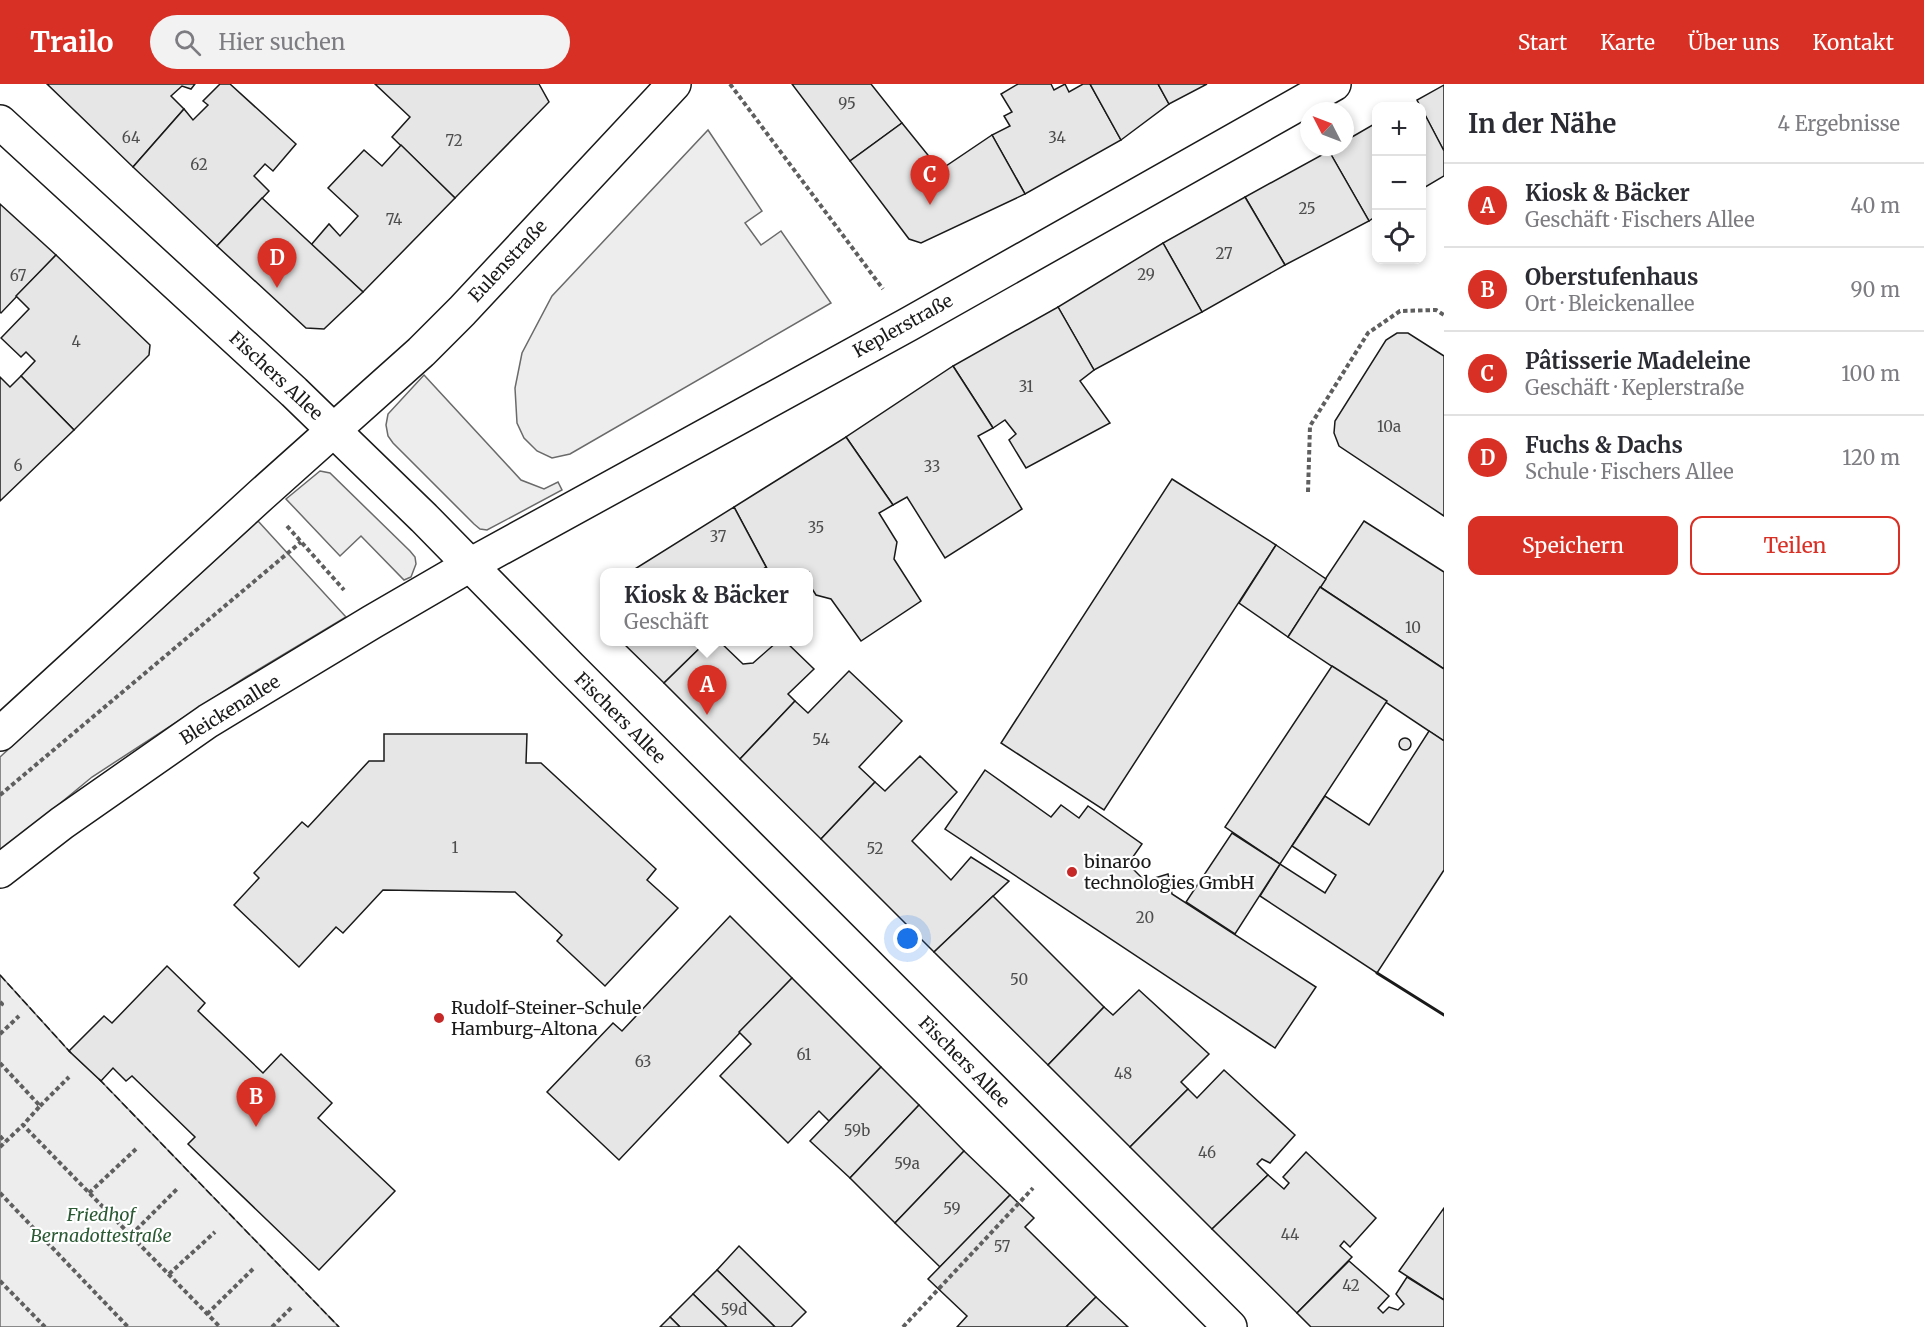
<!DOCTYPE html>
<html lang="de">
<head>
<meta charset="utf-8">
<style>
  body { margin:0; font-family:Merriweather,serif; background:#f2f2f3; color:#2b2b33 }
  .controls { position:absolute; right:18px; top:18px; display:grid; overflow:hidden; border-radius:12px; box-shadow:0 3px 9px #0003 }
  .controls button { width:54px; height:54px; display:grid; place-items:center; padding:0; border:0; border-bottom:2px solid #e1e1e2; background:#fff; color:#2b2b33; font:30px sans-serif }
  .compass { position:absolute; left:1300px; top:18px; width:54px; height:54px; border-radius:50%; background:#fff; box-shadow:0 3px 9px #0003; rotate:312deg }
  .you { position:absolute; left:908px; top:855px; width:21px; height:21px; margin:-15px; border:4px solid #fff; border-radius:50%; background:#1a73e8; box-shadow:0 0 0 9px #1a73e833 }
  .badge { display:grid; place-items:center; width:39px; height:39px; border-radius:50%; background:#d93025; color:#fff; font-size:20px; font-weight:700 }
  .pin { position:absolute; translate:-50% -50px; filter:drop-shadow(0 2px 3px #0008) }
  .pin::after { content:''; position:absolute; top:32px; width:21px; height:18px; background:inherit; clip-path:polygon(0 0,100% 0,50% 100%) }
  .popup { position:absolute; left:600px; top:484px; width:213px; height:78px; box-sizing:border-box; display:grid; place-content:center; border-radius:12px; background:#fff; filter:drop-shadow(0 2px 4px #0005); font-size:20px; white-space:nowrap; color:#7c7c81 }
  .popup b { font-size:22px; color:#2b2b33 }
  .popup::after { content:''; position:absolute; left:50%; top:100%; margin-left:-12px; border:12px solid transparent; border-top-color:#fff }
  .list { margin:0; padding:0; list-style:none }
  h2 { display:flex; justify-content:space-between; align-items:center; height:78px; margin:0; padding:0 24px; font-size:26px }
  h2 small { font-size:20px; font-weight:400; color:#7c7c81 }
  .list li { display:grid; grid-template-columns:39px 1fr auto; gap:18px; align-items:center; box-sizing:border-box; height:84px; padding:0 24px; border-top:2px solid #e1e1e2 }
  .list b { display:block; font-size:22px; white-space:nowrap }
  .list p { margin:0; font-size:20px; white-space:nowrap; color:#7c7c81 }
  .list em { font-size:20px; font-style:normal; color:#7c7c81 }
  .actions { display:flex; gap:12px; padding:18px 24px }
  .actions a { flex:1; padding:14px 0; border:2px solid #d93025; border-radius:12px; text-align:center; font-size:21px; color:#d93025 }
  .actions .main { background:#d93025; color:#fff }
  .icon { flex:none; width:33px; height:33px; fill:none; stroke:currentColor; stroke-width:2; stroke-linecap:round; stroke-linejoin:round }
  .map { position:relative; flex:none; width:1444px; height:1243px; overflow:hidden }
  header { display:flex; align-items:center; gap:36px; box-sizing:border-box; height:84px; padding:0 30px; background:#d93025; color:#fff }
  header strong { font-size:28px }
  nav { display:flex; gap:33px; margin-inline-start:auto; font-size:21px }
  .search { width:420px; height:54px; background:#f2f2f3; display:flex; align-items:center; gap:15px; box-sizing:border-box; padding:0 21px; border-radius:33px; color:#7c7c81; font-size:22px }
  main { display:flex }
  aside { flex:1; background:#fff }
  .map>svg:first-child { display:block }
  .built { fill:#ededed; stroke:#6a6a6a; stroke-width:1.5 }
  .building { fill:#e6e6e6; stroke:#1a1a1a; stroke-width:1.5 }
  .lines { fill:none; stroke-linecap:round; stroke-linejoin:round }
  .street-casing { stroke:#1a1a1a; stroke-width:36 }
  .path { stroke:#5f5f5f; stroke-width:4; stroke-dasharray:4.5 3; stroke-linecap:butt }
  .street { stroke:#fff; stroke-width:33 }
  .fence { stroke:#1a1a1a; stroke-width:1.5; stroke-dasharray:8 3; stroke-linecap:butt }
  .wall { stroke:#1a1a1a; stroke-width:3 }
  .poi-dot { fill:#c62828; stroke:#fff; stroke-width:2 }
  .labels { text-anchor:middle; stroke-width:4.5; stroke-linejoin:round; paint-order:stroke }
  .number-label { font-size:15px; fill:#4d4d4d }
  .street-label { font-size:18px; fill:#1a1a1a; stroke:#fff }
  .poi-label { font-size:18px; fill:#1a1a1a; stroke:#fff; text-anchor:start }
  .park-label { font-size:18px; font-style:italic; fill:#2b5a34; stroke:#fff }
</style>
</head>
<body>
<header>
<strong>Trailo</strong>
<div class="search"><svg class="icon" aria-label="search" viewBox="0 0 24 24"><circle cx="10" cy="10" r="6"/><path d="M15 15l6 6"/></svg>Hier suchen</div>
<nav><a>Start</a><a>Karte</a><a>Über uns</a><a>Kontakt</a></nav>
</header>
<main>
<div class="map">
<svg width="1444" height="1243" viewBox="0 0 1444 1243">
  <rect width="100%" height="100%" fill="#fff"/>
  <g class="built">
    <path d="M708,46L762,127L745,139L761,161L781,147L831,219L570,370L552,374L537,367L524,354L517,339L515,304L522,269L552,212Z"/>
    <path d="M424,291L521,396L544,405L558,398L562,406L487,446L480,445L474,440L393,359L388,352L386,341L388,330Z"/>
    <path d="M320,387L330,389L410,467L415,473L416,480L411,493L404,496L361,452L340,472L286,415Z"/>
    <path d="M258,437L346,533L246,593L92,693L0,769V673Z"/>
    <path d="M0,891L69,967L101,997L339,1243H0Z"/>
  </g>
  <g class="building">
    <path d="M47,0H195L191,5L182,2L171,12L184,25L133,83Z"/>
    <path d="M220,0H230L296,60L273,87L265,80L254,92L269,107L217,162L133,83L184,25L193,36L208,21L203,17Z"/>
    <path d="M375,0H539L549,18L455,114L392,53L410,33Z"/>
    <path d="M792,0H871L902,39L850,77Z"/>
    <path d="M1018,0H1051L1054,6L1065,0L1069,8L1083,0H1090L1121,56L1025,110L992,51L1010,42L1004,32L1012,28L1001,10Z"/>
    <path d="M1090,0H1158L1169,20L1121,56Z"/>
    <path d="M1158,0H1207L1169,20Z"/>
    <path d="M1444,1V67L1417,16Z"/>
    <path d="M1422,25L1444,67V92L1422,105Z"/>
    <path d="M902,39L940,86L992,51L1025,110L921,159L909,155L850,77Z"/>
    <path d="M1376,39V132L1369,137L1329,67L1335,63H1345V57Z"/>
    <path d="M401,61L455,114L363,208L311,161L329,140L340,152L358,132L328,104L364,66L382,82Z"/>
    <path d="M1329,67L1369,137L1285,181L1245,113Z"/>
    <path d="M1245,113L1285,181L1202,228L1163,159Z"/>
    <path d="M262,114L363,208L324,245L306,244L217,162Z"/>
    <path d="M0,120L56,171L1,229L0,228Z"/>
    <path d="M1163,159L1202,228L1094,286L1058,223Z"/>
    <path d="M56,171L150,261L149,271L74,346L21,292L35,277L26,268L21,273L1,254L29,225L16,212Z"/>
    <path d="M1058,223L1094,286L1080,297L1110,339L1026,384L1009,356L1016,350L1005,336L993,344L953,282Z"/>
    <path d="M1397,249H1408L1444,272V432L1339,362L1334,349L1335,337L1386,256Z"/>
    <path d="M953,282L993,344L978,352L1022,425L945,474L907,413L893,421L846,353Z"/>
    <path d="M21,292L74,346L0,417V293L10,303Z"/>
    <path d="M846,353L893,421L879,429L897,458L894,475L921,517L861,557L831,515L816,511L809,500V488H801L800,486L796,488H769L734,423Z"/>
    <path d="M1172,395L1276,461L1104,726L1001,659Z"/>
    <path d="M734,423L766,483L759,488H630Z"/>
    <path d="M1364,437L1444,488V585L1320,503Z"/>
    <path d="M1276,461L1326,495L1288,553L1239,519Z"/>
    <path d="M1320,503L1444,585V657L1288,553Z"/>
    <path d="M622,558H706L664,599Z"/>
    <path d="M706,558H720L743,580L753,579L777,558H786L814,585L788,610L795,617L740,675L664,599Z"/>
    <path d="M1332,582L1387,617L1280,780L1225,743Z"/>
    <path d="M849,587L902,637L859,683L875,698L821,755L740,675L795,617L808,629Z"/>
    <path d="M1429,647L1444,657V786L1377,889L1260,812L1280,780L1325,809L1336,791L1292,762L1325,712L1369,741Z"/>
    <path d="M384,650H527L526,679H541L656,785L647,796L678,824L605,902L557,857L562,851L515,808L383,806L343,849L336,843L299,883L234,821L259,794L254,789L302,738L308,743L369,677H384Z"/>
    <circle cx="1405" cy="660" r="6"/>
    <path d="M920,672L957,708L912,757L951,796L971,773L1009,797L934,868L821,755L875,698L885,707Z"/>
    <path d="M985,686L1051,733L1061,721L1079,734L1088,722L1142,760L1128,780L1145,797L1168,790L1172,810L1316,903L1275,964L945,745Z"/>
    <path d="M1232,749L1280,780L1235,850L1186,818Z"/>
    <path d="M993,812L1104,923L1048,981L934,868Z"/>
    <path d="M730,832L792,894L619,1076L547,1008L613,939L622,947Z"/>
    <path d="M167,882L205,919L198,927L263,989L281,970L332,1019L318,1034L395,1107L319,1186L188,1060L195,1053L132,992L126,997L113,984L101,997L69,967L104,932L112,939Z"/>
    <path d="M792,894L881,983L829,1037L819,1027L788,1059L720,992L751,960L739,948Z"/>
    <path d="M1139,906L1209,970L1181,998L1188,1005L1130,1063L1048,981L1104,923L1113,931Z"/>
    <path d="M881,983L919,1021L850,1094L810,1057Z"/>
    <path d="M1224,986L1295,1051L1270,1079L1262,1075L1257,1080L1268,1091L1212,1145L1130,1063L1188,1005L1197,1014Z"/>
    <path d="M919,1021L964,1067L895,1139L850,1094Z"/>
    <path d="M964,1067L1010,1111L940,1183L895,1139Z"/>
    <path d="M1306,1068L1376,1134L1350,1163L1344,1157L1340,1162L1352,1173L1297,1229L1212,1145L1268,1091L1284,1105L1289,1099L1283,1093Z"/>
    <path d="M1010,1111L1034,1134L1025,1143L1096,1213L1066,1243H957L967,1232L928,1195Z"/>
    <path d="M1444,1124V1216L1399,1187Z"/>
    <path d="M739,1162L806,1228L791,1243H775L717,1186Z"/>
    <path d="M1349,1177L1389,1212L1378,1224L1383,1229L1389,1223L1398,1226L1404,1220L1396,1210L1407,1193L1444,1216V1243H1311L1297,1229Z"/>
    <path d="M717,1186L775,1243H727L693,1210Z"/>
    <path d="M693,1210L727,1243H680L670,1233Z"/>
    <path d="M1096,1213L1128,1243H1066Z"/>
    <path d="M670,1233L680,1243H660Z"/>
  </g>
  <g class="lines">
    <g class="street-casing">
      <g id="street">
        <path d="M0,38L294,308L424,434L570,583L1230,1243"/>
        <path d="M0,650L261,411L421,268L462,227L674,0"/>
        <path d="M0,787L62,739L208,637L372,538L470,481L909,240L1334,0"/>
      </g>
    </g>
    <g class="path">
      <path d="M730,0L883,205"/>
      <path d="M1308,408L1310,342L1368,249L1400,227L1436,226L1444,231"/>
      <path d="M287,442L344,506"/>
      <path d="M0,711L301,458"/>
      <path d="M0,918L2,920L0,922"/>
      <path d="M0,950L19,932"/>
      <path d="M0,979L40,1022L23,1041"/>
      <path d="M40,1022L69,993"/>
      <path d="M0,1052L5,1058"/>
      <path d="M0,1063L23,1041L220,1243"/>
      <path d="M0,1109L128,1243"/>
      <path d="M89,1109L136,1065"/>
      <path d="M131,1151L177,1105"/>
      <path d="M169,1190L215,1148"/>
      <path d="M0,1197L45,1243"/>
      <path d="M207,1230L253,1185"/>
      <path d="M272,1243L292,1223"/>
      <path d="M903,1243L1033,1104"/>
    </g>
    <use href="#street" class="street"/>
    <g class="fence">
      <path d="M0,891L71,969"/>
      <path d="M99,995L339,1243"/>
    </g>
    <path class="wall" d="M1377,889L1444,931"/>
  </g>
  <g class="poi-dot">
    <circle cx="1072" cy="788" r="6"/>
    <circle cx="439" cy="934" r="6"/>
  </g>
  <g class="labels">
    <g class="number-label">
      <text x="847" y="25">95</text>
      <text x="131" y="59">64</text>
      <text x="1057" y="59">34</text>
      <text x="454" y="62">72</text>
      <text x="199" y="86">62</text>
      <text x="1307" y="130">25</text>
      <text x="394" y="141">74</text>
      <text x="1224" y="175">27</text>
      <text x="1146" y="196">29</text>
      <text x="18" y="197">67</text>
      <text x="76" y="263">4</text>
      <text x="1026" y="308">31</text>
      <text x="1389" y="348">10a</text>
      <text x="18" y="387">6</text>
      <text x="932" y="388">33</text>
      <text x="816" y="449">35</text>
      <text x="718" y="458">37</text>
      <text x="1413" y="549">10</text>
      <text x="821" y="661">54</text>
      <text x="455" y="769">1</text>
      <text x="875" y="770">52</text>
      <text x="1145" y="839">20</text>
      <text x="1019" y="901">50</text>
      <text x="804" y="976">61</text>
      <text x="643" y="983">63</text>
      <text x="1123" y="995">48</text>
      <text x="857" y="1052">59b</text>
      <text x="1207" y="1074">46</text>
      <text x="907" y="1085">59a</text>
      <text x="952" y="1130">59</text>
      <text x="1290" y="1156">44</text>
      <text x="1002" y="1168">57</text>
      <text x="1351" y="1207">42</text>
      <text x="734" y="1231">59d</text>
    </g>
    <g class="street-label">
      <text transform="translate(508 177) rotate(-47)" y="6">Eulenstraße</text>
      <text transform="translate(903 242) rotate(-29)" y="6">Keplerstraße</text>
      <text transform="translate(276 292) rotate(43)" y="6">Fischers Allee</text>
      <text transform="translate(230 626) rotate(-32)" y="6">Bleickenallee</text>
      <text transform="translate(620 634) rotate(45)" y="6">Fischers Allee</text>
      <text transform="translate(964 978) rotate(45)" y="6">Fischers Allee</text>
    </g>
    <g class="poi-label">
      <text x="1084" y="784">binaroo<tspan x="1084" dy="21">technologies GmbH</tspan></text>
      <text x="451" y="930">Rudolf-Steiner-Schule<tspan x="451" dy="21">Hamburg-Altona</tspan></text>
    </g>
    <g class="park-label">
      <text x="101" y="1137">Friedhof<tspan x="101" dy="21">Bernadottestraße</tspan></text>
    </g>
  </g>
</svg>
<div class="controls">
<button>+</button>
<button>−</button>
<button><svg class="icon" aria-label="locate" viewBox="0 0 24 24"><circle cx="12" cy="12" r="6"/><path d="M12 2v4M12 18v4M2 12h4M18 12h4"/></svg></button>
</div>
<svg class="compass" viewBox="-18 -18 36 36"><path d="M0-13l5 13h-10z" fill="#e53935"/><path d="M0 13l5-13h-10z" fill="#7c7c81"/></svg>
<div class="you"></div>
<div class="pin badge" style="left:707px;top:631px">A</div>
<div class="popup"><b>Kiosk &amp; Bäcker</b>Geschäft</div>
<div class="pin badge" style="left:256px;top:1043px">B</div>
<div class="pin badge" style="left:930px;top:121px">C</div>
<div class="pin badge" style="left:277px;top:204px">D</div>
</div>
<aside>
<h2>In der Nähe<small>4 Ergebnisse</small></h2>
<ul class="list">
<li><span class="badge">A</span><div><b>Kiosk &amp; Bäcker</b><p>Geschäft · Fischers Allee</p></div><em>40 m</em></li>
<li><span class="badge">B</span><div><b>Oberstufenhaus</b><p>Ort · Bleickenallee</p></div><em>90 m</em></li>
<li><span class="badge">C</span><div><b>Pâtisserie Madeleine</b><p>Geschäft · Keplerstraße</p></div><em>100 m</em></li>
<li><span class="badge">D</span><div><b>Fuchs &amp; Dachs</b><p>Schule · Fischers Allee</p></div><em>120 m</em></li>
</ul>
<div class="actions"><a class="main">Speichern</a><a>Teilen</a></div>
</aside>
</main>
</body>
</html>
